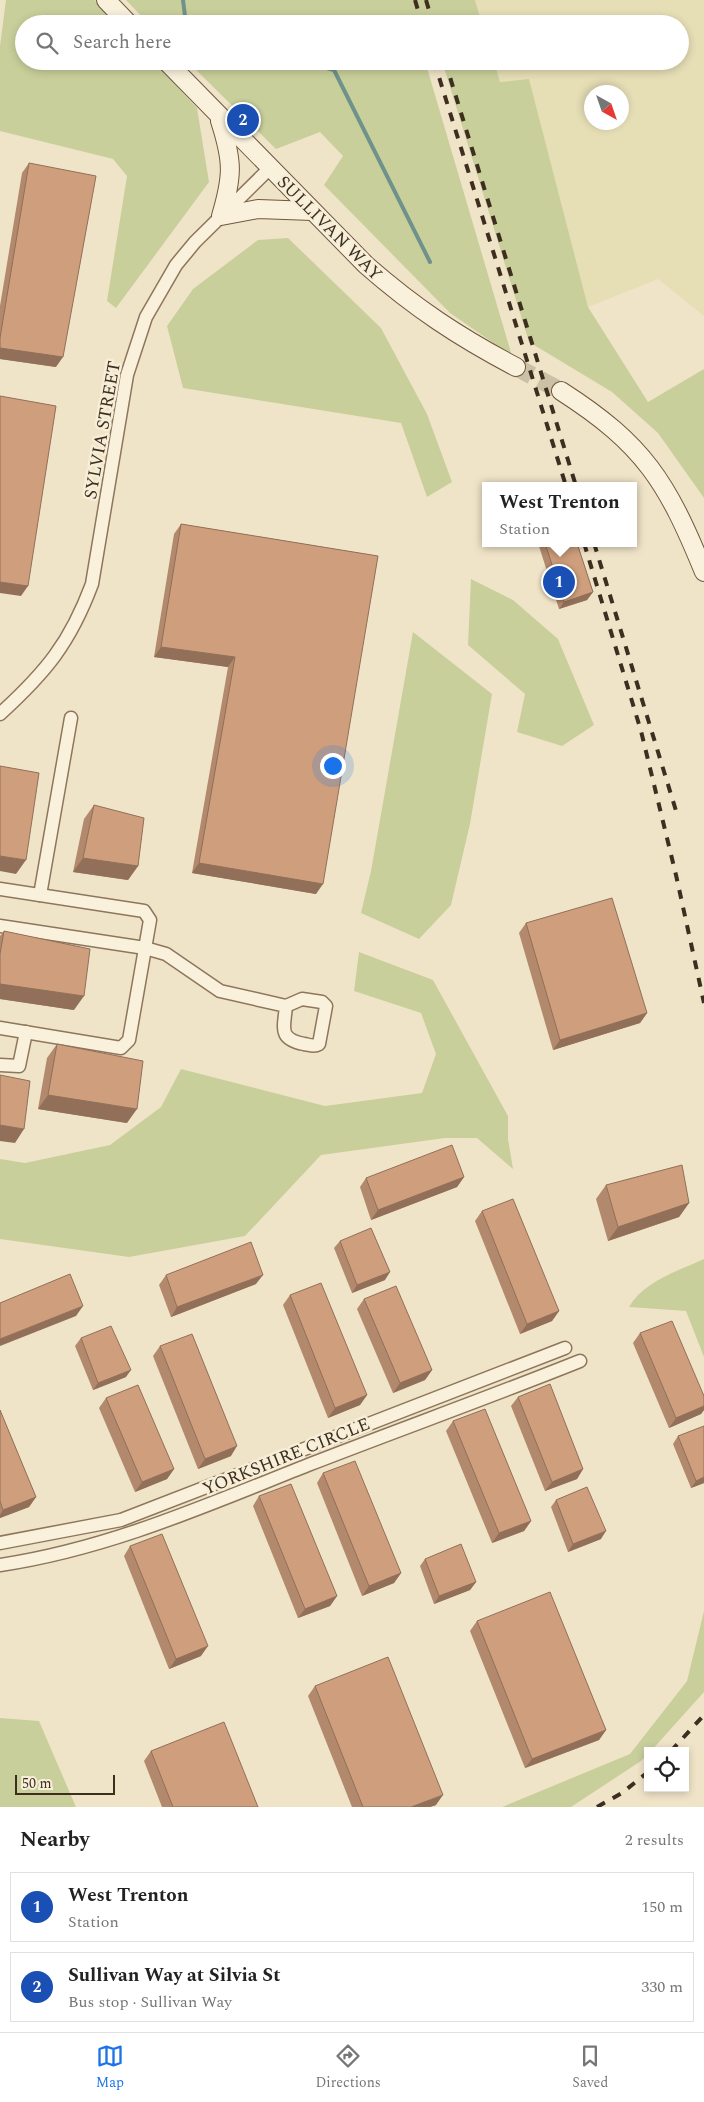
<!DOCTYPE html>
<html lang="en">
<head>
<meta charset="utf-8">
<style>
  body { margin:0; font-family:Spectral,serif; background:#f6f6f6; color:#222 }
  .controls { position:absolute; right:15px; bottom:15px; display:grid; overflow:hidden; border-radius:0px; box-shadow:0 2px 8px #0003 }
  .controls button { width:45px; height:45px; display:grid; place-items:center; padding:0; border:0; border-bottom:1px solid #e0e0e0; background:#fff; color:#222; font:25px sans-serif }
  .compass { position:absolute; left:584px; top:85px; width:45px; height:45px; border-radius:50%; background:#fff; box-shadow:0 2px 8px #0003; rotate:140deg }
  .scale { position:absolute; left:15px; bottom:12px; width:100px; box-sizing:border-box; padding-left:5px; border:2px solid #3d2e20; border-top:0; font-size:14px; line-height:18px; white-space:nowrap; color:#3d2e20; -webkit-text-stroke:4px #f7eed8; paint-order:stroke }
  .you { position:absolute; left:332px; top:765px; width:18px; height:18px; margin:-12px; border:4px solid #fff; border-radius:50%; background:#1a73e8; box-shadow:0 0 0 8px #1a73e833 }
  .badge { display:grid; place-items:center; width:32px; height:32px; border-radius:50%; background:#1a73e8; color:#fff; font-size:16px; font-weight:700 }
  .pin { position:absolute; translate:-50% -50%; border:2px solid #fff; box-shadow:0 1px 5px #0006 }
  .popup { position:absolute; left:482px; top:482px; width:155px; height:65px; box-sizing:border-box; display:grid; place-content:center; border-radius:0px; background:#fff; filter:drop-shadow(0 1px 4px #0005); font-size:16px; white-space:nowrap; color:#767676 }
  .popup b { font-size:19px; color:#222 }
  .popup::after { content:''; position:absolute; left:50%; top:100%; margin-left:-10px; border:10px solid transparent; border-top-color:#fff }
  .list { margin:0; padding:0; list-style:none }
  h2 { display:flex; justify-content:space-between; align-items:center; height:65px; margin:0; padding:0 20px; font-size:21px }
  h2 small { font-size:16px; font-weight:400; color:#767676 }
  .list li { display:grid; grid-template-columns:32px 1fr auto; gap:15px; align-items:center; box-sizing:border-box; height:70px; margin:0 10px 10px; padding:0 10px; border:1px solid #e0e0e0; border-radius:0px }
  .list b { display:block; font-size:19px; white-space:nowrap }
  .list p { margin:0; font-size:16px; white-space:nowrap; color:#767676 }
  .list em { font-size:16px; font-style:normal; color:#767676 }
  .icon { flex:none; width:28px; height:28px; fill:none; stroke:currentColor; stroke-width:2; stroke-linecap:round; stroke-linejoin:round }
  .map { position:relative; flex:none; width:704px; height:1807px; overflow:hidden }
  .search { position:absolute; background:#fff; box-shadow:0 2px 8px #0003; left:15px; right:15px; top:15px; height:55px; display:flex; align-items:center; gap:12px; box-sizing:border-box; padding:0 18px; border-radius:28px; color:#767676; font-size:19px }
  .sheet { height:225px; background:#fff }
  nav { display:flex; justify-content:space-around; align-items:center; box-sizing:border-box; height:70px; border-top:1px solid #e0e0e0; background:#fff; font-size:14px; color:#767676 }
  nav a { display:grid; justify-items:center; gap:2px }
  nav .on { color:#1a73e8 }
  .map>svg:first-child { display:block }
  .farmland { fill:#e6deb5; fill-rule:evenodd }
  .green { fill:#c9cf9b }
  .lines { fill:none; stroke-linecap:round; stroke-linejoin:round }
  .stream { stroke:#6f938a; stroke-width:4 }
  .secondary-tunnel { stroke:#ccc0a6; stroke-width:18; stroke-dasharray:18 9; stroke-linecap:butt }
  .minor-casing { stroke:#8d765c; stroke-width:15 }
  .secondary-casing { stroke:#6f573f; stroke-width:20 }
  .minor { stroke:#faf1dc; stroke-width:12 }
  .secondary { stroke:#faf1dc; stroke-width:18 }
  .rail { stroke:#3d2e20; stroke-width:4; stroke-dasharray:9 9; stroke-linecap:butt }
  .wall { fill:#b2896c }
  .shaded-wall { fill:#916f58 }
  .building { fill:#cf9f7d; stroke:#916f58 }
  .labels { text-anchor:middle; stroke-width:5; stroke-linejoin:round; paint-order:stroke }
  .street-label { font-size:18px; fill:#3d2e20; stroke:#f7eed8 }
</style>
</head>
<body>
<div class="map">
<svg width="704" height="1807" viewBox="0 0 704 1807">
  <rect width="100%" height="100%" fill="#f0e4c8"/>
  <path class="farmland" d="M475,0H704V316L658,279L588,307L529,80L500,82L494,61H680V24H482ZM592,92H622V122H592Z"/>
  <g class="green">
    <path d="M6,0H95L117,24H24V61H153L197,108L209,182L116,308L107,301L127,176L113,159L0,131V46Z"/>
    <path d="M126,0H475L482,24H149Z"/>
    <path d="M187,61H425L512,356L450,313L324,185L343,156L320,132L276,149Z"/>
    <path d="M442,61H494L500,82L529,79L588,307L648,402L704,369V498L658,433L612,392L529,342Z"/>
    <path d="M288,238L381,328L427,414L452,482L427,497L401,423L183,388L167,326L193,289L258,240Z"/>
    <path d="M471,579L513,600L558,639L594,725L562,746L517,732L525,694L468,645Z"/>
    <path d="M413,632L492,694L470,824L451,905L419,939L361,913L371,871Z"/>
    <path d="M359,952L433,980L508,1116V1139L513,1169L477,1138H445L321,1155L245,1236L129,1257L0,1239V1159L25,1163L110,1145L161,1107L181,1069L325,1106L422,1093L436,1054L421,1013L354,991Z"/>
    <path d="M704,1259V1357L686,1311L629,1307C644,1281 678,1271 704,1259Z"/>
    <path d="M704,1611V1692L651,1751H648V1754L641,1761L571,1807H502L630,1754L687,1681Z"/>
    <path d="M0,1718L39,1721L76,1807H0Z"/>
  </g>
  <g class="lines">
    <g class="stream">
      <path d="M183,0L186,24"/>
      <path d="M302,61L334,70L430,262"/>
    </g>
    <path class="secondary-tunnel" d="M516,367L561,391"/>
    <g class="minor-casing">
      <g id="minor">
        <path d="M0,714C46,672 70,643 92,584L127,375L146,317L176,265L195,242L270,168"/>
        <path d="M0,889L144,911L150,920L129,1040L121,1048L0,1028"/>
        <path d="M40,895L71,718"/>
        <path d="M0,926L145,948L166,954L220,991L286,1006L302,999L322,1002L326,1006L319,1044C314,1047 310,1045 304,1044C278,1039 284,1028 286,1006"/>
        <path d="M0,1065L19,1066L26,1032"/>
        <path d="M0,1543L121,1520L565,1348"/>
        <path d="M0,1565C108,1549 207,1505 308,1465C398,1430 490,1397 580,1361"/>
      </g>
    </g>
    <g class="secondary-casing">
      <g id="secondary">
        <path d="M106,0L129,24"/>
        <path d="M166,61L366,265C415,308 459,337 516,367"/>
        <path d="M220,121C233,161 233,176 221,216L258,209L312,211"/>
        <path d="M561,391C645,445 667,482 704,572"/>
      </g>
    </g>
    <use href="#minor" class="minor"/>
    <use href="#secondary" class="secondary"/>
    <g class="rail">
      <path d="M415,0L422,24"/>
      <path d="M426,0L433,24"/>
      <path d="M434,61L566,486"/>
      <path d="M445,61L576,486"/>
      <path d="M584,543L641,731L676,875L704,1003"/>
      <path d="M594,543L677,814"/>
      <path d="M671,1751L704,1715"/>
      <path d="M597,1807L622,1793L648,1772"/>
    </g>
  </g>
  <g class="wall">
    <path d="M29,163L56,367L0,359V306L22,173Z"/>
    <path d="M181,524L378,556L316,894L192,873L228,667L154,657L174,534Z"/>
    <path d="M538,543H577L593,592L587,600L559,609Z"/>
    <path d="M94,805L138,866L128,880L73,872L84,819Z"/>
    <path d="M526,923L647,1013L640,1023L553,1050L519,933Z"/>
    <path d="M4,931L74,1010L0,999V936Z"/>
    <path d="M57,1044L127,1123L38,1109L47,1058Z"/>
    <path d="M464,1177L457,1187L371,1220L360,1187L366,1178Z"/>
    <path d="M606,1185L689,1203L679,1217L608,1241L596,1199Z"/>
    <path d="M482,1211L559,1311L552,1321L520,1334L475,1221Z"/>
    <path d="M340,1241L385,1280L352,1293L334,1248Z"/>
    <path d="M166,1275L256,1284L171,1317L159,1285Z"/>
    <path d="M290,1295L367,1395L360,1405L328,1418L283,1305Z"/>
    <path d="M364,1299L432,1370L425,1380L393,1393L357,1309Z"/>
    <path d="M640,1333L704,1396V1410L701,1414L669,1428L633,1343Z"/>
    <path d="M81,1338L126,1377L93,1390L75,1346Z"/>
    <path d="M160,1346L231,1456L198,1469L153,1356Z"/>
    <path d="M518,1397L583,1469L577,1479L545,1491L511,1406Z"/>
    <path d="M106,1398L174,1469L167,1479L135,1492L99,1408Z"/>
    <path d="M0,1410L36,1497L29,1507L0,1518Z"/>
    <path d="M453,1421L531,1521L524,1531L492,1543L446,1431Z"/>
    <path d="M678,1436L704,1483L691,1488L673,1444Z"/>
    <path d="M323,1473L401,1573L394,1583L362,1596L317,1483Z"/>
    <path d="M259,1496L337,1596L330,1606L298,1618L253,1506Z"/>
    <path d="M556,1500L601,1539L568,1552L551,1507Z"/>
    <path d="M130,1546L201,1656L169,1669L124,1556Z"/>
    <path d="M425,1559L476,1582L470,1590L434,1604L420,1566Z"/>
    <path d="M477,1621L606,1730L599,1740L525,1768L470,1631Z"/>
    <path d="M315,1686L436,1805L430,1807H352L308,1696Z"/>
    <path d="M151,1751L258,1807H162L144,1761Z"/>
  </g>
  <g class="shaded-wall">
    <path d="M0,348L63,357L56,367L0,359Z"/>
    <path d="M0,582L28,586L21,596L0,593Z"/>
    <path d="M593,592L587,600L559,609L564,602Z"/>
    <path d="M161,647L235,657L228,667L154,657Z"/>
    <path d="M0,856L26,860L16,874L0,871Z"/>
    <path d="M83,858L138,866L128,880L73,872Z"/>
    <path d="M199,863L323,884L316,894L192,873Z"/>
    <path d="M0,984L84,996L74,1010L0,999Z"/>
    <path d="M647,1013L640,1023L553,1050L560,1040Z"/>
    <path d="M48,1095L137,1109L127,1123L38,1109Z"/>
    <path d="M0,1125L24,1129L15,1143L0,1141Z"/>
    <path d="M464,1177L457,1187L371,1220L378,1210Z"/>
    <path d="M689,1203L679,1217L608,1241L618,1227Z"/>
    <path d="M390,1272L385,1280L352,1293L357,1285Z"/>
    <path d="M263,1275L256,1284L171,1317L177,1307Z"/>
    <path d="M83,1306L76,1316L0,1346V1339Z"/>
    <path d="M559,1311L552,1321L520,1334L527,1324Z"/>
    <path d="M131,1370L126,1377L93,1390L98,1383Z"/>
    <path d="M432,1370L425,1380L393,1393L400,1383Z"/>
    <path d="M367,1395L360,1405L328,1418L335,1408Z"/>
    <path d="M704,1406V1410L701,1414L669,1428L676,1418Z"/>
    <path d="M237,1446L231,1456L198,1469L205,1459Z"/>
    <path d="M174,1469L167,1479L135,1492L142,1482Z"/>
    <path d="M583,1469L577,1479L545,1491L552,1482Z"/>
    <path d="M704,1477V1483L691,1488L696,1481Z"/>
    <path d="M36,1497L29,1507L0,1518V1515L3,1510Z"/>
    <path d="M531,1521L524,1531L492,1543L499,1533Z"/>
    <path d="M606,1531L601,1539L568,1552L573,1544Z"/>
    <path d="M401,1573L394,1583L362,1596L369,1586Z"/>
    <path d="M476,1582L470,1590L434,1604L439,1596Z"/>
    <path d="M337,1596L330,1606L298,1618L305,1609Z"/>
    <path d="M208,1646L201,1656L169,1669L176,1659Z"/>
    <path d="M606,1730L599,1740L525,1768L532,1759Z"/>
    <path d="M443,1795L436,1805L430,1807H411Z"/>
  </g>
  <g class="building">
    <path d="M29,163L96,176L63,357L0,348V338Z"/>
    <path d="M0,396L56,406L28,586L0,582Z"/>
    <path d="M181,524L378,556L323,884L199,863L235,657L161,647Z"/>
    <path d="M545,543H577L593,592L564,602Z"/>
    <path d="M0,766L39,773L26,860L0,856Z"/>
    <path d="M94,805L144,818L138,866L83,858Z"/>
    <path d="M612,898L647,1013L560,1040L526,923Z"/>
    <path d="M4,931L90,949L84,996L0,984V954Z"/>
    <path d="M57,1044L143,1061L137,1109L48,1095Z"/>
    <path d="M0,1075L30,1081L24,1129L0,1125Z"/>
    <path d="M452,1145L464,1177L378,1210L366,1178Z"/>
    <path d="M682,1165L689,1203L618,1227L606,1185Z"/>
    <path d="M513,1199L559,1311L527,1324L482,1211Z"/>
    <path d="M371,1228L390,1272L357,1285L340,1241Z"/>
    <path d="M251,1242L263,1275L177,1307L166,1275Z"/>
    <path d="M70,1274L83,1306L0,1339V1303Z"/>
    <path d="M321,1283L367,1395L335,1408L290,1295Z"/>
    <path d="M396,1286L432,1370L400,1383L364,1299Z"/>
    <path d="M672,1321L704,1396V1406L676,1418L640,1333Z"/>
    <path d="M111,1326L131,1370L98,1383L81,1338Z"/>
    <path d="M192,1334L237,1446L205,1459L160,1346Z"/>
    <path d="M550,1384L583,1469L552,1482L518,1397Z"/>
    <path d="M138,1385L174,1469L142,1482L106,1398Z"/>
    <path d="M485,1409L531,1521L499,1533L453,1421Z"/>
    <path d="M0,1410L36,1497L3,1510L0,1501Z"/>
    <path d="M704,1426V1477L696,1481L678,1436Z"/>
    <path d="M355,1461L401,1573L369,1586L323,1473Z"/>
    <path d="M291,1484L337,1596L305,1609L259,1496Z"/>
    <path d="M587,1487L606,1531L573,1544L556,1500Z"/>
    <path d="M162,1534L208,1646L176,1659L130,1546Z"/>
    <path d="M461,1544L476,1582L439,1596L425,1559Z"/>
    <path d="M550,1592L606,1730L532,1759L477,1621Z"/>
    <path d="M388,1657L443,1795L411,1807H363L315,1686Z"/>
    <path d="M224,1722L258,1807H173L151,1751Z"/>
  </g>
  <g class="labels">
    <g class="street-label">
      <text transform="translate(330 228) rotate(45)" y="6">SULLIVAN WAY</text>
      <text transform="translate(102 430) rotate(-80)" y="6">SYLVIA STREET</text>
      <text transform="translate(286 1456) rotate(-22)" y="6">YORKSHIRE CIRCLE</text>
    </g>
  </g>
</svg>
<div class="controls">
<button><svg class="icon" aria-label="locate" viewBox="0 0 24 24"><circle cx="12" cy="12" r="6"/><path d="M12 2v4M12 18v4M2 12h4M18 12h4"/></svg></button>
</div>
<svg class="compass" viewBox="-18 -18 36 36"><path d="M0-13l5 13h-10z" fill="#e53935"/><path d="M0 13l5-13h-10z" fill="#767676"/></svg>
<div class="scale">50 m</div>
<div class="you"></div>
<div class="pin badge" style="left:559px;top:582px;background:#1a4fb4">1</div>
<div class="popup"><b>West Trenton</b>Station</div>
<div class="pin badge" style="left:243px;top:120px;background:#1a4fb4">2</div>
<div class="search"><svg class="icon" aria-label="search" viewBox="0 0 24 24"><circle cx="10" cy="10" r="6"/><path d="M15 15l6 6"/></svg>Search here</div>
</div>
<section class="sheet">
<h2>Nearby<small>2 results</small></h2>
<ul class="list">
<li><span class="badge" style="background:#1a4fb4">1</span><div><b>West Trenton</b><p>Station</p></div><em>150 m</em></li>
<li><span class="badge" style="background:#1a4fb4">2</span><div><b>Sullivan Way at Silvia St</b><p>Bus stop · Sullivan Way</p></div><em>330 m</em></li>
</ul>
</section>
<nav>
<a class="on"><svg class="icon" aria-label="map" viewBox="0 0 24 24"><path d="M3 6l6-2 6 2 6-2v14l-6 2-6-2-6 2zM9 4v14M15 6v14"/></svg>Map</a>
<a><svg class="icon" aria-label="directions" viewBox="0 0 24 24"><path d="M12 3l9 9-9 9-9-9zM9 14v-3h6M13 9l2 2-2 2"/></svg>Directions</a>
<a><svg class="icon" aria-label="saved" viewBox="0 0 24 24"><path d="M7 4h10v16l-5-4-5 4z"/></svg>Saved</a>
</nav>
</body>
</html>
